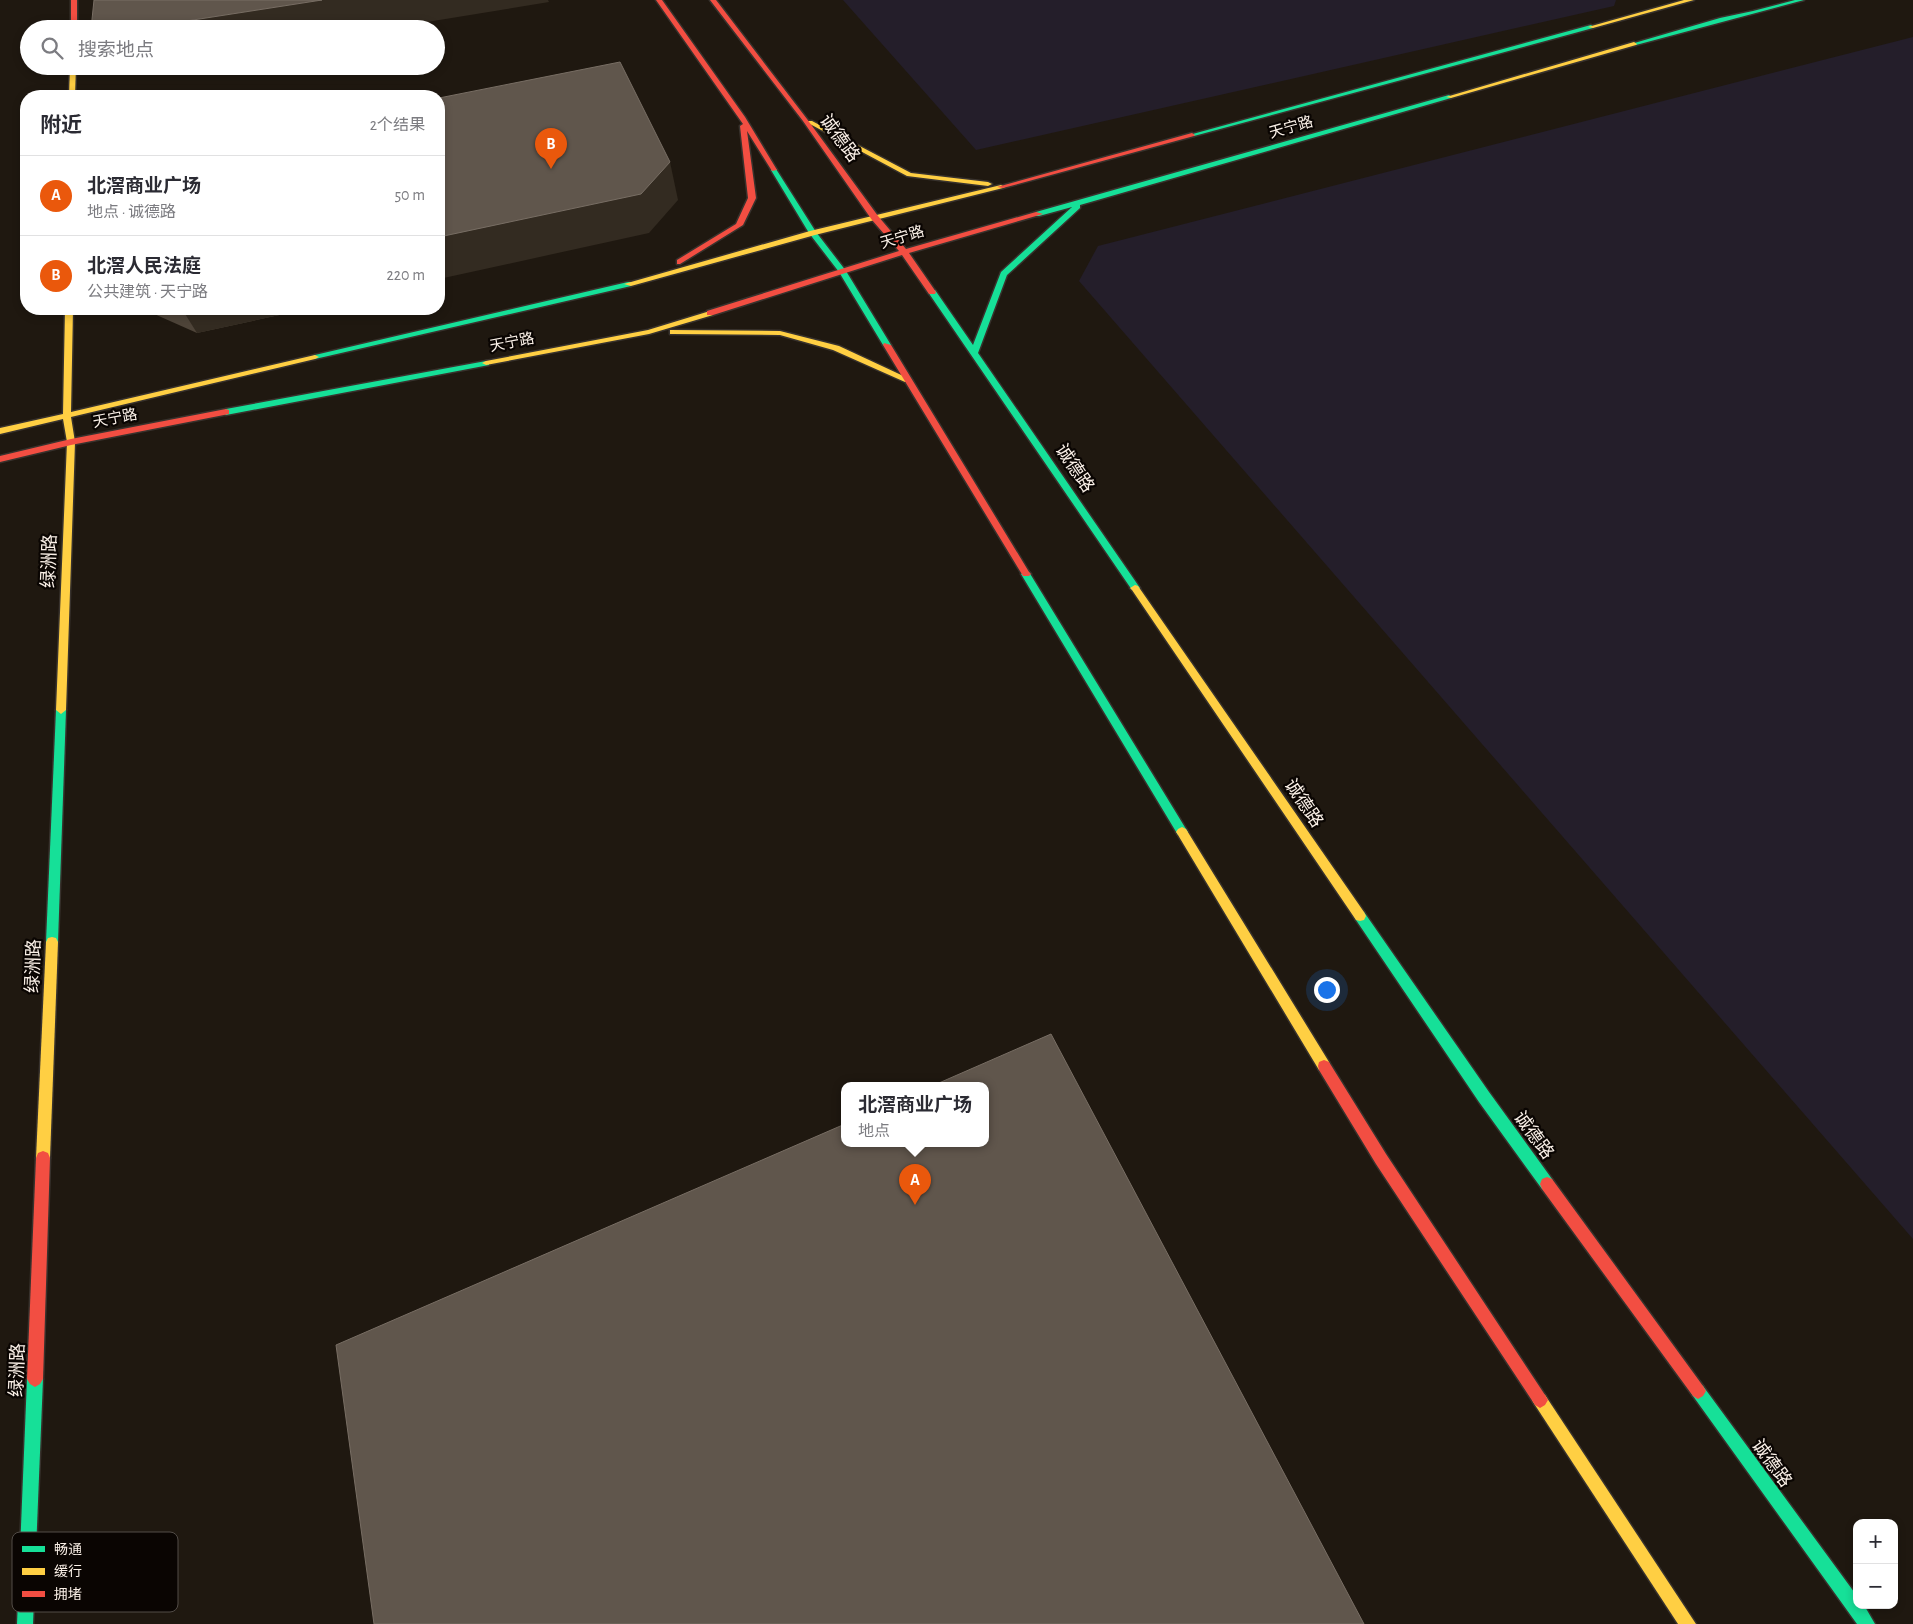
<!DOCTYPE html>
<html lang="zh">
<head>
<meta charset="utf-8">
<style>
  body { margin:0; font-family:"Alegreya Sans","Noto Sans SC",sans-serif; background:#f7f7f7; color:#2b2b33 }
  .controls { position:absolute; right:15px; bottom:15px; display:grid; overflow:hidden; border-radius:10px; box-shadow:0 2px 8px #0003 }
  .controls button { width:45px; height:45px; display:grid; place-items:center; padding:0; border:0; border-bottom:1px solid #e1e1e2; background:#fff; color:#2b2b33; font:25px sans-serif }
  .you { position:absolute; left:1326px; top:989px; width:18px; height:18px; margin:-12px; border:4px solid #fff; border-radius:50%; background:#1a73e8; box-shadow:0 0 0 8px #1a73e833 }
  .badge { display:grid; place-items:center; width:32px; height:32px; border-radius:50%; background:#ea580c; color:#fff; font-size:16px; font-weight:700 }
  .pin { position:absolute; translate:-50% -41px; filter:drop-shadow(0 1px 2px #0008) }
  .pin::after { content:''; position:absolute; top:26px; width:18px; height:15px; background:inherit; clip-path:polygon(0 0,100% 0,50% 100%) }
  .popup { position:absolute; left:841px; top:1082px; width:148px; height:65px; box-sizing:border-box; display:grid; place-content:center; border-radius:10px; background:#fff; filter:drop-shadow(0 1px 4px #0005); font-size:16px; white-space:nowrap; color:#7c7c81 }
  .popup b { font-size:19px; color:#2b2b33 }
  .popup::after { content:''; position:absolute; left:50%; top:100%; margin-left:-10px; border:10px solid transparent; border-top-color:#fff }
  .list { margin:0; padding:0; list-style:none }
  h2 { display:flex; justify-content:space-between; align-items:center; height:65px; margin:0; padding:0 20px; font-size:21px }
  h2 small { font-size:16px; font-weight:400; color:#7c7c81 }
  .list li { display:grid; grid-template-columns:32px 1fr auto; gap:15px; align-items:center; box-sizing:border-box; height:80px; padding:0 20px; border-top:1px solid #e1e1e2 }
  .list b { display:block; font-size:19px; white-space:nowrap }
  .list p { margin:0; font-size:16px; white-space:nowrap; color:#7c7c81 }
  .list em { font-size:16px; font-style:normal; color:#7c7c81 }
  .icon { flex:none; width:28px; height:28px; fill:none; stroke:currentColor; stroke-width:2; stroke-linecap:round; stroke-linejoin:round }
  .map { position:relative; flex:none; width:1913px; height:1624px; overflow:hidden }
  .search { position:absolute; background:#fff; box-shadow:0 2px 8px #0003; left:20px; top:20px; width:425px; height:55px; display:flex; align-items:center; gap:12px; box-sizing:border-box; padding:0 18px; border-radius:28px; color:#7c7c81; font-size:19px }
  .panel { position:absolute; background:#fff; box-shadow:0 2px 8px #0003; left:20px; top:90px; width:425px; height:225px; border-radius:20px }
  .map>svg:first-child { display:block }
  .commercial { fill:#241e2a }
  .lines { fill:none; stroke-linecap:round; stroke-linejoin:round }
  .fast-casing { stroke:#38322d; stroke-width:3 }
  .slow-casing { stroke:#38322d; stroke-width:3 }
  .jam-casing { stroke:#38322d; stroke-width:3 }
  .fast { fill:#16e098; fill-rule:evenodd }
  .slow { fill:#ffcf43; fill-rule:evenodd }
  .jam { fill:#f24e42; fill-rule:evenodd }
  .wall { fill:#4e4439 }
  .shaded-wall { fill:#332b21 }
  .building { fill:#60564c; stroke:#786e64 }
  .labels { text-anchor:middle; stroke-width:4.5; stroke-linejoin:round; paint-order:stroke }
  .far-street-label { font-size:15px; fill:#faf0e7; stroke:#0a0502 }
  .street-label { font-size:18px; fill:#faf0e7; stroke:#0a0502 }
  .key { fill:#0a0502; stroke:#524c47; stroke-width:1 }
  .key-label { font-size:14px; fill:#faf0e7 }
</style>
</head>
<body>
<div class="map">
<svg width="1913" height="1624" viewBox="0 0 1913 1624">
  <rect width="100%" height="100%" fill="#1f1810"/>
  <g class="commercial">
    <path d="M843,0H1616L1614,6L976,150Z"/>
    <path d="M1913,37V1239L1079,281L1098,246Z"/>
  </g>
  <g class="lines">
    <g class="fast-casing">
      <g id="fast">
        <path d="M1795,0H1804L1636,45L1631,44L1720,18L1753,11Z"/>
        <path d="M1591,25L1594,27L1593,28L1194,136L1189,135Z"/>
        <path d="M1449,95L1452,97L1451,98L1080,205V208L1007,275L978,353L1140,588L1138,590H1132L928,292L935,290L973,345L1001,272L1072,207L1039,216H1036V212Z"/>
        <path d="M772,169H776L816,232L846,271L891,345L890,347L883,345L839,272L809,233L771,170Z"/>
        <path d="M628,282H631V286L315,359L311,357L315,355Z"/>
        <path d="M486,361H489V365L226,415L222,412L226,409Z"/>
        <path d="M1026,571L1029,572L1186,829L1188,832L1186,835H1178L1021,574Z"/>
        <path d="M61,706L66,710L58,942L56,946L52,947L48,946L46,942L56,710Z"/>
        <path d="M1360,911L1364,912L1489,1092L1552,1179L1554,1184L1552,1189L1547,1191L1542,1189L1479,1102L1356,920L1354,916L1356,912Z"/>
        <path d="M35,1371L40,1374L43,1379L33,1624H17L27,1379L30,1374Z"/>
        <path d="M1698,1383L1703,1386L1857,1596V1605H1864L1875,1624H1857L1693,1396L1690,1391L1693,1386Z"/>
      </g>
    </g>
    <g class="slow-casing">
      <g id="slow">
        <path d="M1684,0H1694L1593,28L1588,27Z"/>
        <path d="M1634,42L1637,44L1636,45L1451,98L1446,97Z"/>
        <path d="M70,66H76L75,96H69Z"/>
        <path d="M808,121H812L911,173L988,182L992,184L988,186L907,176L808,123Z"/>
        <path d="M1001,185L1005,187L1003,188L815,235L631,286L624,284L810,231Z"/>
        <path d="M65,309H73L71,412L315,355L319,357L315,359L71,417L75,442L66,710L61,714L56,710L67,442L63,419L0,434V428L63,414Z"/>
        <path d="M710,311H713V315L649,334L486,365L482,363L486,361L648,330Z"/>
        <path d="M670,330L780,331L839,346L912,380L911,382H905L833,350L780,335L673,334H670Z"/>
        <path d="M1135,585L1138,586L1364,912L1366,916L1364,920L1360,921L1356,920L1132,590L1130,588Z"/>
        <path d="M1182,827L1186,829L1329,1062L1330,1066L1329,1070L1324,1072L1319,1070L1178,835L1176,832L1178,829Z"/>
        <path d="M52,937L56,938L58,942L50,1158L48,1163L43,1165L38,1163L36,1158L46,942L48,938Z"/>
        <path d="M1540,1392L1545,1395L1696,1624H1678L1535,1405L1532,1400L1535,1395Z"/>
      </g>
    </g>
    <g class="jam-casing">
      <g id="jam">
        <rect x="71" y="0" width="6" height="29"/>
        <path d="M656,0H662L745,117L777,170L772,171L747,131L756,198L743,225L680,264H677V260L736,224L748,198L740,126L743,124Z"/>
        <path d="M710,0H716L807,119L878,216L906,249L1036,212L1043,214L909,253L936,292L935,294H929L902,255L713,315H707V311L899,251L872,220L803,121Z"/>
        <path d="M1192,133L1195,135L1194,136L1003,188L997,187Z"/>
        <path d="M884,343L891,345L1029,572L1031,574L1029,576H1023L883,345Z"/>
        <path d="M226,409L229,410V414L71,445L0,462V456L71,439Z"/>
        <path d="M1324,1060L1329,1062L1386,1154L1545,1395L1548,1400L1545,1405L1540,1408L1535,1405L1376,1164L1319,1070L1318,1066L1319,1062Z"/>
        <path d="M43,1151L48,1153L50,1158L43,1379L40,1384L35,1387L30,1384L27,1379L36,1158L38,1153Z"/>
        <path d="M1547,1177L1552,1179L1703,1386L1706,1391L1703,1396L1698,1399L1693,1396L1542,1189L1540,1184L1542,1179Z"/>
      </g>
    </g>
    <use href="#fast" class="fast"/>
    <use href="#slow" class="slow"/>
    <use href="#jam" class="jam"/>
  </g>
  <path class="wall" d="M143,309H307L197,333Z"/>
  <g class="shaded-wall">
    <path d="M322,0H548L549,2L384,29H135Z"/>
    <path d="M107,66H151L111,73Z"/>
    <path d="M670,162L678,200L649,233L439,279V237Z"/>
    <path d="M182,309H307L197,333Z"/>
  </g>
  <g class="building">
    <path d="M94,0H322L135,29H91Z"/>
    <path d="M620,62L670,162L641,194L439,237V98Z"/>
    <path d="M1051,1034L1364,1624H374L336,1345L845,1124V1144H985V1086H932Z"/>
  </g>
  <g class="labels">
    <g class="far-street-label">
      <text transform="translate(1291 127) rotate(-16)" y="5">天宁路</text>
      <text transform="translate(902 237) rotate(-17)" y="5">天宁路</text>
      <text transform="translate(512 342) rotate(-11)" y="5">天宁路</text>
      <text transform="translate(115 418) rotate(-11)" y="5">天宁路</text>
    </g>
    <g class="street-label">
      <text transform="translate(840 138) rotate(54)" y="6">诚德路</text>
      <text transform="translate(1075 468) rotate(56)" y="6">诚德路</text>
      <text transform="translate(49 561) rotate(-88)" y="6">绿洲路</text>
      <text transform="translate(1304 803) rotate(56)" y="6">诚德路</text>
      <text transform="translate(33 966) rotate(-88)" y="6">绿洲路</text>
      <text transform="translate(1534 1135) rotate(54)" y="6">诚德路</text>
      <text transform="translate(17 1370) rotate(-88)" y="6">绿洲路</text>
      <text transform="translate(1772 1463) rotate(54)" y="6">诚德路</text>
    </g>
  </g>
  <rect x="12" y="1532" width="166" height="80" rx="8" class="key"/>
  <rect x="22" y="1546" width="23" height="6" fill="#16e098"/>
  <rect x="22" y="1568" width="23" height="7" fill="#ffcf43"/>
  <rect x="22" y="1591" width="23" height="6" fill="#f24e42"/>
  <g class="key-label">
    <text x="54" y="1554">畅通</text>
    <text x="54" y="1576">缓行</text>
    <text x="54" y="1599">拥堵</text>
  </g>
</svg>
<div class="controls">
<button>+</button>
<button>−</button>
</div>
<div class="you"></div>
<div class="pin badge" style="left:915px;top:1205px">A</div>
<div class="popup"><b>北滘商业广场</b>地点</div>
<div class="pin badge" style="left:551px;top:169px">B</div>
<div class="search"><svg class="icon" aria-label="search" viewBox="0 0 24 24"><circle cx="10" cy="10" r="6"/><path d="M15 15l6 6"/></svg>搜索地点</div>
<section class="panel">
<h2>附近<small>2个结果</small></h2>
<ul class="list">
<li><span class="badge">A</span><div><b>北滘商业广场</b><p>地点 · 诚德路</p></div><em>50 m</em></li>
<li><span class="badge">B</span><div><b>北滘人民法庭</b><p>公共建筑 · 天宁路</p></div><em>220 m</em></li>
</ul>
</section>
</div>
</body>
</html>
